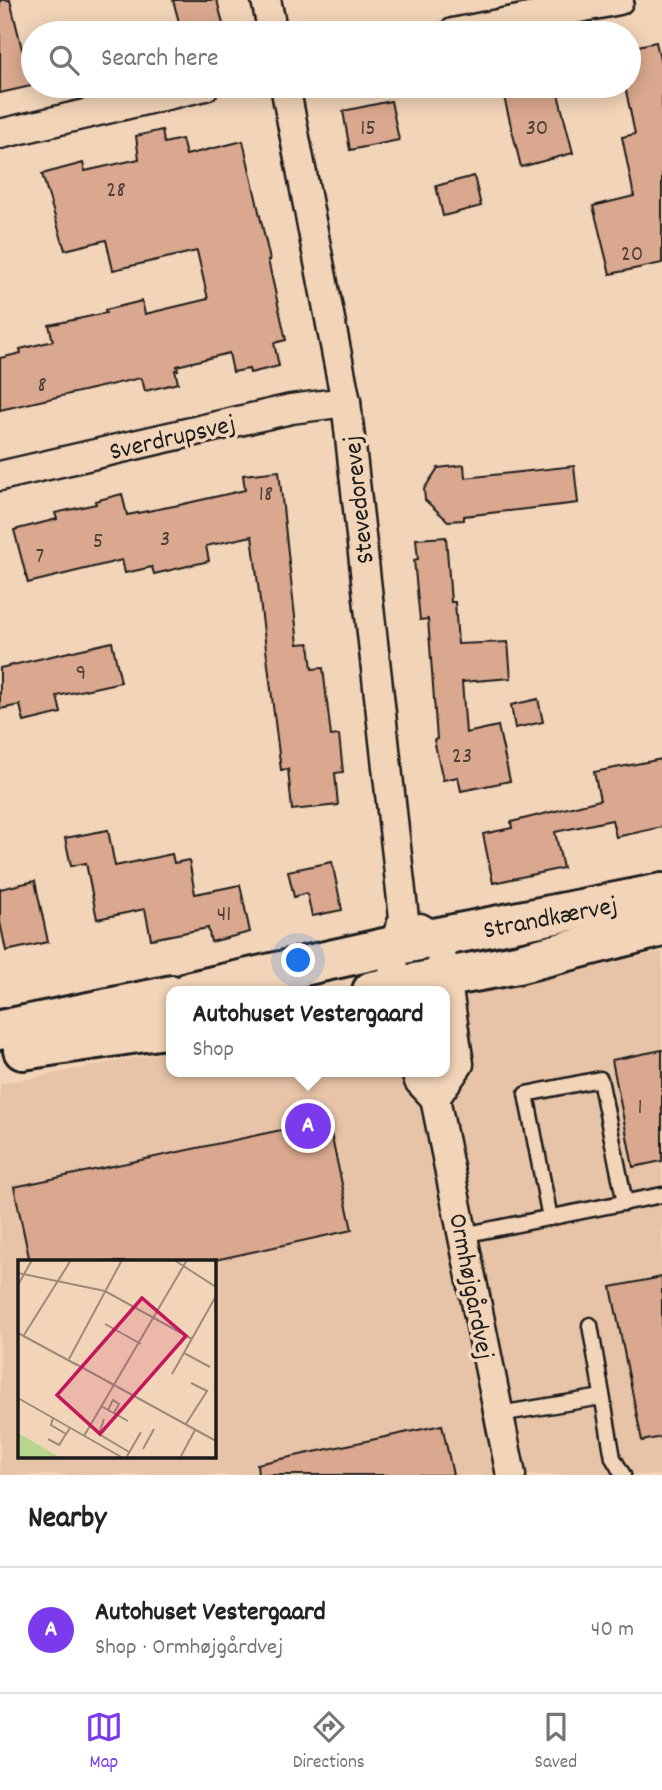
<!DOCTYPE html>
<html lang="en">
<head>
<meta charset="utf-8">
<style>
  body { margin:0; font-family:Dekko,sans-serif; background:#f2f2f2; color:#222 }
  .you { position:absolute; left:299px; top:961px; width:24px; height:24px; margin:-18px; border:5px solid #fff; border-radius:50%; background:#1a73e8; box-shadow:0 0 0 10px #1a73e833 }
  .badge { display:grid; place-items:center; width:46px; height:46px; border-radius:50%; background:#7c3aed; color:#fff; font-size:23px; font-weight:700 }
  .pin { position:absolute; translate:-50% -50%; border:4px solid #fff; box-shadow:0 2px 7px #0006 }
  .popup { position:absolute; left:166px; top:986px; width:284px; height:91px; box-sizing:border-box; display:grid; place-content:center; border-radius:14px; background:#fff; filter:drop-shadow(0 2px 5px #0005); font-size:23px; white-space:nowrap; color:#767676 }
  .popup b { font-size:26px; color:#222 }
  .popup::after { content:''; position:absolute; left:50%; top:100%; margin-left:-14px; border:14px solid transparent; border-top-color:#fff }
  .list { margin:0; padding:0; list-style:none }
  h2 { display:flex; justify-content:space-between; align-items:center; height:91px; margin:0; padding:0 28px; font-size:30px }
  h2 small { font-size:23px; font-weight:400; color:#767676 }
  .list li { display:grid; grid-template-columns:46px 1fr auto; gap:21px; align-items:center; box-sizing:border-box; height:126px; padding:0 28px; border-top:2px solid #e0e0e0 }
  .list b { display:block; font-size:26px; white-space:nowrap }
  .list p { margin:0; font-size:23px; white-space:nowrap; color:#767676 }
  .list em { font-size:23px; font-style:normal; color:#767676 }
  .icon { flex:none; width:38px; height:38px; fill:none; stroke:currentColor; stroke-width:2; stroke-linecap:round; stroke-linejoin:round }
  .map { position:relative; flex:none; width:662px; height:1475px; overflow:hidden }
  .search { position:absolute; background:#fff; box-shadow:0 4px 18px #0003; left:21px; right:21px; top:21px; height:77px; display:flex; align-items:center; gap:18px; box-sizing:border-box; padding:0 24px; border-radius:38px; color:#767676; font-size:26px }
  .sheet { height:217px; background:#fff }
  nav { display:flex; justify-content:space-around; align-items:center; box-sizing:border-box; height:98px; border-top:2px solid #e0e0e0; background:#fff; font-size:19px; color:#767676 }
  nav a { display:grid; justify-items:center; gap:4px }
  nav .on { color:#7c3aed }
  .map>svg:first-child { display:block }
  .built { fill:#e7c4a8; fill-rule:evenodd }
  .building { fill:#daa88e; stroke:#1c1c1c; stroke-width:2 }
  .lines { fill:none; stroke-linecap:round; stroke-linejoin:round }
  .lane-casing { stroke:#1c1c1c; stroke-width:19 }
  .street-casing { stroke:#1c1c1c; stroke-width:33 }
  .secondary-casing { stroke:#1c1c1c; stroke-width:44 }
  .lane { stroke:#f2d4b8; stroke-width:14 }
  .street { stroke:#f2d4b8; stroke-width:28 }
  .secondary { stroke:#f2d4b8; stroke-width:38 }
  .labels { text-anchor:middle; stroke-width:7; stroke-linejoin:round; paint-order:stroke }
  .number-label { font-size:23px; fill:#4c3f38 }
  .street-label { font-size:26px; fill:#1c1c1c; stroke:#f2d4b8 }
  .inset-road { fill:none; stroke:#9c8a7a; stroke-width:2 }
  .view { fill:#c2185b; fill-opacity:0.15; stroke:#c2185b; stroke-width:3.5 }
  .inset-edge { fill:none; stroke:#1c1c1c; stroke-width:3.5 }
</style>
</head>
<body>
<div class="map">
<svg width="662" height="1475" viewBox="0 0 662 1475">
  <rect width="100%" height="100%" fill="#f2d4b8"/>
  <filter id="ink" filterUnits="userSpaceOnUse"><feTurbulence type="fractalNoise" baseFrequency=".0143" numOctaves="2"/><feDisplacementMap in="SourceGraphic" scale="14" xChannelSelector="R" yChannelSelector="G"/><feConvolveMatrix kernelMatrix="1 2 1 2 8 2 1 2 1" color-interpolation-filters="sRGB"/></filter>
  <g filter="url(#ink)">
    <path class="built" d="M662,952V1475H0V1084L171,1051L172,1072H444L445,999ZM19,1262H214V1456H19Z"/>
    <g class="building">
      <path d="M0,0H10L31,86L0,93Z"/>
      <path d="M173,0H217L224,28L201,33H182Z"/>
      <path d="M656,42L662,69V263L610,274L593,206L634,196L622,137L635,134L625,86H629V48Z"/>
      <path d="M548,86H556L573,153L521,167L504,97Z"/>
      <path d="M391,101L399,140L350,150L343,111Z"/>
      <path d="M162,130L164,143L182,139L186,155L243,141L270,260H268L286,340L274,343L279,366L250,373L249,369L233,372L229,353L177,366L178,370H175L178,383L145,391L142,379L140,378L0,410V358L21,353L20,349L53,341L49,325L106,313L105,310L142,301L145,314L208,299L197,251L113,270L106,240L65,250L42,174L83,163L85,171L139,159L136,136Z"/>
      <path d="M474,176L481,206L443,216L436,186Z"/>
      <path d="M464,465L465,478L574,466L578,503L464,516V520L448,521L425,500L424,489L438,468Z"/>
      <path d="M279,471L298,644L309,643L312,669L323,668L331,736L339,735L343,772L335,773L338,805L292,810L288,769L281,770L252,536L206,546L209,561L154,574L152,567L125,573L122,560L28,583L14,530L57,519L55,513L96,504L95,501L122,494L127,515L179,505L245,490L243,475Z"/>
      <path d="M446,537L451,602H455L458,644L508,642L511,678L462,682L466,733L498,726L510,781L461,791L458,777L443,780L434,740L437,739L428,619L420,620L414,560L418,559L416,539Z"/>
      <path d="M112,642L121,682L57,696L61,713L24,722L20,705L0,709V668Z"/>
      <path d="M538,699L543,722L515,728L511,705Z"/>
      <path d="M662,759V827L616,837L612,820L555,832L563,868L493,883L483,834L512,828L511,822L600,800L594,772Z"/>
      <path d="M108,830L115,866L172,854L174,863L189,860L195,894L240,885L250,932L211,942L208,928L151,939L145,909L97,919L86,863L71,866L65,838Z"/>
      <path d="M332,862L342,910L312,916L307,893L294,897L288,871Z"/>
      <path d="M35,881L48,942L6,951L0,922V889Z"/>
      <path d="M662,1050V1161L633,1167L612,1060Z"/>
      <path d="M328,1120L352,1230L206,1262H30L14,1187Z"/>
      <path d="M662,1277V1437L642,1441L611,1287Z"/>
      <path d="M442,1425L453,1475H258L257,1464Z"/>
    </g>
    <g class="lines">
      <g class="lane-casing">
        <g id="lane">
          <path d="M550,1218L526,1094L600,1079L625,1203"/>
          <path d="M463,1235L662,1195"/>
          <path d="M590,1325L613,1458L623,1475"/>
          <path d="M499,1414L602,1397"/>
        </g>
      </g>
      <g class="street-casing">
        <g id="street">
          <path d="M266,0L273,33"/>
          <path d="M453,33L619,0"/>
          <path d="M285,86L346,402L404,918L393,946L394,991"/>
          <path d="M0,134L205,86"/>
          <path d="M0,476L291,409L346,402"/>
          <path d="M420,928L437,938L446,976L459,1064L435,1098"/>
          <path d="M416,1072L419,1081L435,1098L511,1475"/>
        </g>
      </g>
      <g class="secondary-casing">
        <g id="secondary">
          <path d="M191,991L393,946L662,893"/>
          <path d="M372,991L517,964L662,927"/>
          <path d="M0,1030L172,995"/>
          <path d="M23,1050L172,1028"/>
        </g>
      </g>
      <use href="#lane" class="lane"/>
      <use href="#street" class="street"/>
      <use href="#secondary" class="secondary"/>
    </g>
  </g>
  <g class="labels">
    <g class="number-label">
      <text x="368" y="134">15</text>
      <text x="537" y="134">30</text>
      <text x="116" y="196">28</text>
      <text x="632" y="260">20</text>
      <text x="42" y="391">8</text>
      <text x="266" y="500">18</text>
      <text x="165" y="545">3</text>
      <text x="98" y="547">5</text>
      <text x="40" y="562">7</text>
      <text x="81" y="679">9</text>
      <text x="462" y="762">23</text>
      <text x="224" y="920">41</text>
      <text x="640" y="1113">1</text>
    </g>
    <g class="street-label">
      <text transform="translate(172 436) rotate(-13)" y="9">Sverdrupsvej</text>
      <text transform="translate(357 500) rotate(-96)" y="9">Stevedorevej</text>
      <text transform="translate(550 916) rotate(-11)" y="9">Strandkærvej</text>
      <text transform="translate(473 1286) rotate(79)" y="9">Ormhøjgårdvej</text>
    </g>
  </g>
  <g transform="translate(18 1260)">
    <rect width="198" height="198" fill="#f2d4b8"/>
    <path d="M0,173L43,198H0Z" fill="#b8d58d"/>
    <path class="inset-road" d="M156,0L198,27M0,13L87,31L174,79M0,25L14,0M87,64L123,84M0,73L59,105M6,75L53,0M166,93L192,107M51,99L104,0M56,103L198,181M154,114L198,36M0,138L105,198M83,146L110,161M90,150L95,140L101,144L96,153M35,158L33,165L48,174M86,159L81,174L111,192M168,164L189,131L173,123M66,176L169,0M30,179L41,185L52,168M125,189L136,169M108,198L123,172M162,198L177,170"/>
    <path class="view" d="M124,38L168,76L82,174L39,135Z"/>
    <rect width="198" height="198" class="inset-edge"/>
  </g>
</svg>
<div class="you"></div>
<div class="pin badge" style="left:308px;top:1126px">A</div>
<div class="popup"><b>Autohuset Vestergaard</b>Shop</div>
<div class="search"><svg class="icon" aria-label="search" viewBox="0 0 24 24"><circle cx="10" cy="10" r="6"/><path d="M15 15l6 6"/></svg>Search here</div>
</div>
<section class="sheet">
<h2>Nearby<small></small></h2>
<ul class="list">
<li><span class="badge">A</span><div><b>Autohuset Vestergaard</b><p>Shop · Ormhøjgårdvej</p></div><em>40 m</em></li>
</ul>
</section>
<nav>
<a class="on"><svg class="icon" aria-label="map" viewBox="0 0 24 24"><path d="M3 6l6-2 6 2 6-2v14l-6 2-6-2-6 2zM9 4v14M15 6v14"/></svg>Map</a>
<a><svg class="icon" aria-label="directions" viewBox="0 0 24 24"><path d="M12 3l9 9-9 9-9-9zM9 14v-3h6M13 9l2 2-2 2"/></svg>Directions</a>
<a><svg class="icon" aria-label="saved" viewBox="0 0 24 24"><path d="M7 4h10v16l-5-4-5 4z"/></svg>Saved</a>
</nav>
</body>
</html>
